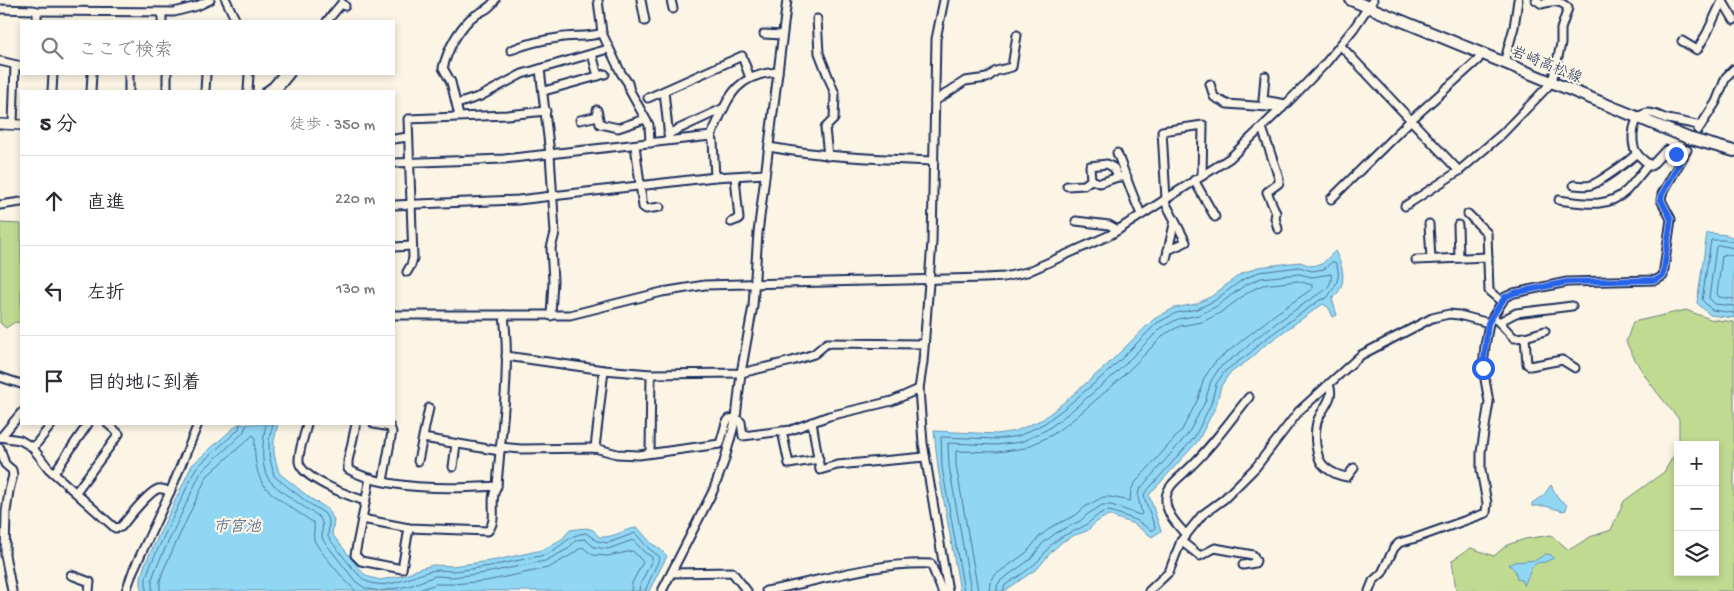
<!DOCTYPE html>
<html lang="ja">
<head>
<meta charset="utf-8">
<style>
  body { margin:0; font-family:"Gochi Hand","Klee One",sans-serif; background:#f2f2f3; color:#2b2b33 }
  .controls { position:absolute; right:15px; bottom:15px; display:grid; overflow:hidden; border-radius:0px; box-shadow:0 2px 8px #0003 }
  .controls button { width:45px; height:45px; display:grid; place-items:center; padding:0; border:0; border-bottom:1px solid #e1e1e2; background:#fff; color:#2b2b33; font:25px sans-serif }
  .stop { position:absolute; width:15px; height:15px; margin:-11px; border:4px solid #2563eb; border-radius:50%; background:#fff }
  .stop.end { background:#2563eb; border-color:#fff; box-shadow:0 1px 5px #0008 }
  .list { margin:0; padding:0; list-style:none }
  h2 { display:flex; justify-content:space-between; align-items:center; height:65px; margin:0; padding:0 20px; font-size:21px }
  h2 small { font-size:16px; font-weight:400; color:#7c7c81 }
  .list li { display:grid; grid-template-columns:32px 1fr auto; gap:15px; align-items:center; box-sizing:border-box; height:90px; padding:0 20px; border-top:1px solid #e1e1e2 }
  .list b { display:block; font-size:19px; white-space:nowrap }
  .list em { font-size:16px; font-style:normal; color:#7c7c81 }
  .icon { flex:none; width:28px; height:28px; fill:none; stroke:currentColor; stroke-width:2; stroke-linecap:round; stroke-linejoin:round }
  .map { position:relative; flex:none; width:1734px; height:591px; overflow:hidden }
  .search { position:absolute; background:#fff; box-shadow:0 2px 8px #0003; left:20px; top:20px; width:375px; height:55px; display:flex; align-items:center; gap:12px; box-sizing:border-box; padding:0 18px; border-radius:0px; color:#7c7c81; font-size:19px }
  .panel { position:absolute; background:#fff; box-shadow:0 2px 8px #0003; left:20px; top:90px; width:375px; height:335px; border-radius:0px }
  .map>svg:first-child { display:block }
  .green { fill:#c0da91; stroke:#6e8478 }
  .water { fill:#91d7f3; stroke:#6294b7 }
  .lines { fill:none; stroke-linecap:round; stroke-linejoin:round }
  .shore { stroke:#4a729a; stroke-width:1 }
  .minor-casing { stroke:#1b2f5e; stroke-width:11 }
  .tertiary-casing { stroke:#1b2f5e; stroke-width:12 }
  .secondary-casing { stroke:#1b2f5e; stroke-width:14 }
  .minor { stroke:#fcf5e5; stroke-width:7 }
  .tertiary { stroke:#fcf5e5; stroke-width:9 }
  .secondary { stroke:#fcf5e5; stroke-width:10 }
  .route { stroke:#2563eb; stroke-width:6 }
  .labels { text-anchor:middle; stroke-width:4.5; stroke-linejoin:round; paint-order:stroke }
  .street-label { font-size:15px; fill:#1b2f5e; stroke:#fcf5e5 }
  .water-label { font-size:16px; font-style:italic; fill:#385983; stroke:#fcf5e5 }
</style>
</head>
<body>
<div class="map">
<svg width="1734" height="591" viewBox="0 0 1734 591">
  <rect width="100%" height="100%" fill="#fcf5e5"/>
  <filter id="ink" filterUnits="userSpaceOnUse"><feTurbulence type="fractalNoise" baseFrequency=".02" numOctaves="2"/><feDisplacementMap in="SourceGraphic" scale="10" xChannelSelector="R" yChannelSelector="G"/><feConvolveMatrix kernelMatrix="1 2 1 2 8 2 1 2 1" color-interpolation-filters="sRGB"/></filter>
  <g filter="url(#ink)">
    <g class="green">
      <path d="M0,223L21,224V323L15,322L6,328L0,323Z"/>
      <path d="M1686,310L1710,319L1734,322V591H1456L1452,560L1471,548L1494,556L1507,545L1525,539L1551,535L1569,550L1590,537L1611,530L1624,501L1664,472L1678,448V572H1715V445H1679V419C1658,395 1640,372 1626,342L1633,322Z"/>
    </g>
    <g class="water">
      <path d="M1707,233L1727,235L1734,238V318L1710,315L1697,303Z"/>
      <path d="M1335,251C1344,268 1348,285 1332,299L1337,315L1333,317L1329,308L1323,304L1286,330L1264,346L1253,357L1229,374L1221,386L1216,406L1198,441L1149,495L1161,531L1152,537L1134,524L1108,515L1095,523L1087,531L1075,535L1062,542L1052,551L1038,568L1004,591H960L938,468L934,431L997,434L1016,431L1043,419L1063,403L1106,366L1154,319L1174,308L1196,304L1212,296L1239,275L1258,267L1300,262L1311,266L1322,264Z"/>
      <path d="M238,424H278L274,441V454L279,473L310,498L328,509L334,520L332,534L363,573L369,577L380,580L406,575L418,569L433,565L452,566L497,560L542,550L562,539L570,530L577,529L587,528L593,530L599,537C617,538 624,528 638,528L652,544L659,548L667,556L649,591H141V577L145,564L192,465Z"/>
      <path d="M1551,485L1558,498L1567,505L1566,510L1563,511L1545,506H1532V503L1544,495Z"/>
      <path d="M1546,554L1551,555L1554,558L1545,562L1537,563L1532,567L1524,586L1521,580L1517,579C1516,572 1515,568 1508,565L1514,562L1536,560Z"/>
    </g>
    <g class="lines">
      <g class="shore">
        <path d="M1734,242L1725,240H1711L1702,300L1712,310L1734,313"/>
        <path d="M1734,248L1719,245L1716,247L1709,298L1715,304L1734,306"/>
        <path d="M1734,256L1725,254L1722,256L1717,294L1719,297L1734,299"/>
        <path d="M266,424C263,439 259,467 270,481C276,488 295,501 304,507C309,511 316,513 320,518C325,524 320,533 323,540L356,582L365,588L378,591"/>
        <path d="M273,424L269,440V454L274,476L307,502L324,513L329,521L328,537C336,547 359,579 368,582C389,590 411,576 431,571C438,569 446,571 453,571C478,569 501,564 525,559C531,557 538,557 544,555C561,549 568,534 586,533L597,541L608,543L635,533L648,548L660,557L645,591"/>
        <path d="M146,591V578L150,566L196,468L239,429L240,424"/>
        <path d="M152,591V579L156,568L201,472L243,433L247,424"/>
        <path d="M160,591V581L163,571L207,476L253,435L255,437C254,452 255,472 263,484C271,496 301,514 314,523C315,529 312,536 315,542C319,550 348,585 356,591"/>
        <path d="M381,591L409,586L435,576L452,577L485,573L545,561L568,549L576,540L585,539L594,547L608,549L633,540L644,552L652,557V560L640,585L639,591"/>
        <path d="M416,591L436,584H453L486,581L548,568L571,555L582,547L593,555L607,556L633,551L643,562L632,583L631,591"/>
        <path d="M964,591L942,467L941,437L997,439L1019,436L1045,423L1066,407L1110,370L1157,323L1176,313L1197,309L1214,301L1242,280L1259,272L1299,267L1312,271L1324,269L1332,262H1335C1343,277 1335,286 1327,298L1320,300L1283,326L1260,343L1250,353L1225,371L1216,384L1211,404L1194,438L1145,493L1144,497L1155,527L1154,530H1151L1136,520L1110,511C1098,511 1093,521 1084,526C1077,531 1067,533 1060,538C1049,544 1045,555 1036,563C1027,571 1015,579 1005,585L1003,591"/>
        <path d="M971,591L949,466L948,443L996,445L1021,442L1048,429L1070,412L1114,375L1161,328L1178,319L1199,315L1217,306L1245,285L1261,278L1299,274L1312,277L1331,274C1333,284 1326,291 1317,295L1279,321L1256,338L1245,349L1220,367L1211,381L1205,402L1188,434L1139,490L1138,497L1142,514L1140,515L1111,505H1102L1088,514L1080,521L1056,533L1043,543L1031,559L1000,581L997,586V591"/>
        <path d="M978,591L956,465V451L998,452L1025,448L1052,435L1075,418L1119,380L1165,334L1180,326L1202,322L1220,313L1250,291L1263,285L1298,281L1312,285V289L1274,315L1215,362L1204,378L1198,399L1182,430L1135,483L1131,490L1130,501L1111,497H1103L1085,507L1076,515L1053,526L1039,537L1026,553L995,575L990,583L989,591"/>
      </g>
      <g class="minor-casing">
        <g id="minor">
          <path d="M226,0L236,21"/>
          <path d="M598,0L602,33L621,73L628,83L630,91L649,125L650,143"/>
          <path d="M641,0L645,21"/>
          <path d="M671,0L673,9"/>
          <path d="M944,0L936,39L932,242L923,362L919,389L923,443L948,591"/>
          <path d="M1722,0L1734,20"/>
          <path d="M0,9L33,10L37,11L174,12L197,6L210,0"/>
          <path d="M817,19L819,53L835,94L834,119L825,128L828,156"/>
          <path d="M37,21V11"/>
          <path d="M162,21V13"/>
          <path d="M327,21L342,3L345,6"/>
          <path d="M764,34L782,35"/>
          <path d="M1682,41L1697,50L1707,33L1722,1"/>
          <path d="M1340,45L1459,171"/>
          <path d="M511,50C526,44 542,40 558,38C572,35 588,38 602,33"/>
          <path d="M592,54L598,76"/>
          <path d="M0,61L21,66"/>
          <path d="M1504,63L1514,27L1518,0"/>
          <path d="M540,69L550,154L555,233L551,248L553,281L551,316"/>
          <path d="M1265,76L1263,100L1286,104"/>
          <path d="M1210,84L1214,97L1227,104L1282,108"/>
          <path d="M52,91L53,74"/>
          <path d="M91,91L92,74"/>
          <path d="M129,91V74"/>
          <path d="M167,91V74"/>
          <path d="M205,91L206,74"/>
          <path d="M248,91L249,74"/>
          <path d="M266,91L273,86L283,74"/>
          <path d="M276,91L290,74"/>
          <path d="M544,91L605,74"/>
          <path d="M664,91L669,138"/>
          <path d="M648,98L742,56L750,78"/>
          <path d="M935,101L965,81L987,78L996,71L1012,67L1017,35"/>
          <path d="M457,104L481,96L522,74L608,49"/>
          <path d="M597,110L600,124L618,128L645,119"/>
          <path d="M459,116L451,82L443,68C448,49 456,33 470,19C478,12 490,10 495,0"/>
          <path d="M580,120L598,116"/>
          <path d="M13,124L15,65"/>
          <path d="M1262,128L1279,178V183L1267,192L1276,213L1275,218L1278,229"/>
          <path d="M1698,130L1716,102L1726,77L1734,69"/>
          <path d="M668,134L724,108"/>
          <path d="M711,136L713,141L715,177"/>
          <path d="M394,139L408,137"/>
          <path d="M635,145L643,207L646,209L660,207"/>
          <path d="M769,147C824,157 878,159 934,161"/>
          <path d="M1117,153C1125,173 1132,195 1141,214"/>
          <path d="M1683,157L1666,150L1651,166C1646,162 1639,157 1636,152C1630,142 1632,114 1648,113C1655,113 1661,117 1667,119C1678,121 1690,123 1701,126"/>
          <path d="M394,163L504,159L711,136C728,100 733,74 778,72"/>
          <path d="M1091,180L1090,166L1107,164L1114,168L1118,177"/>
          <path d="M1194,180L1215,217"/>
          <path d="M1574,185C1580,185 1586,187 1591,185C1598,183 1631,160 1637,153"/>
          <path d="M1067,186L1084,185L1091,180L1100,183L1118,177H1127"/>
          <path d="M1166,199L1162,131L1203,125L1202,176"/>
          <path d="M1331,199L1411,120L1478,60L1481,53"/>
          <path d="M1164,200L1186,242L1168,250"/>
          <path d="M1559,200C1582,203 1608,209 1626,191C1634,183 1641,173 1649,164"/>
          <path d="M0,205L21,202"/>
          <path d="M394,205L518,200L715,177L765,174"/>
          <path d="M1405,206L1459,171L1502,134L1552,82L1561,44V29L1568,8C1561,0 1552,1 1542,4L1536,0"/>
          <path d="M1468,214L1487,233L1489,291L1502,302"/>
          <path d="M1076,221L1109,225L1118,230"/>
          <path d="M731,222L739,219L735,177"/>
          <path d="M1429,224L1431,259"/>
          <path d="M1458,225L1459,258"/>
          <path d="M394,247L412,246"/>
          <path d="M1166,259L1175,220"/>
          <path d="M1416,260L1488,257"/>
          <path d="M407,272L411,265L413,258L408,119L507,115L546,111"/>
          <path d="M394,315H570L662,292L705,285L985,278L1004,277L1027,272L1110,235L1230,158L1286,104L1325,64L1354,28L1373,0"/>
          <path d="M1493,317L1499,322L1516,313L1572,306"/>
          <path d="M1499,322L1514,338L1525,337L1545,331"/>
          <path d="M1525,337L1527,364L1530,366L1562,360L1575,368"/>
          <path d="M506,356L604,370L651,374L741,373L792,361L814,354L827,343L924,344"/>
          <path d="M0,377L21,384"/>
          <path d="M1328,384C1337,397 1321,409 1317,422C1314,434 1315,459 1325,467C1331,472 1340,476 1347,477L1354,468"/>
          <path d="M812,422L820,470L837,465L925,457"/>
          <path d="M307,424C305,435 298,451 299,462C302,479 350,496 365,501"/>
          <path d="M356,424L348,461V469C385,491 454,489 497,486C501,430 511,372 504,315"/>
          <path d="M374,424L390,427L392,432L383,481"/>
          <path d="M782,431L789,464L819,459"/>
          <path d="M0,437L20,440L32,447L49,469L115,528L121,527C128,518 149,492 158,489C163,488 166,490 170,492"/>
          <path d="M1,437L21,413"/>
          <path d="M423,438L500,451"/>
          <path d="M500,447L521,449L595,448L617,454L639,455L720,444L726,423L729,419L736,418L741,422L743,436L791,430L829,416L892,401L919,389"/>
          <path d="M0,448L5,464L12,470L13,475L9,491L6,512L5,555L12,591"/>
          <path d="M33,448L52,424"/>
          <path d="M595,448L604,370"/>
          <path d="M650,453L651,374"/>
          <path d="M418,461L429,408"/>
          <path d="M453,467L456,444"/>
          <path d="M54,473L88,424"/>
          <path d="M370,478L355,555L361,561L402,569L409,528"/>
          <path d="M76,492L119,434L108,424"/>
          <path d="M362,519L409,528L488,531C499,519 488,499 497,486"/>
          <path d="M1186,535C1177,524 1165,513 1166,498C1167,486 1178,479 1186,471C1210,449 1229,422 1249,397"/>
          <path d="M1181,541L1200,556L1215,548L1253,555L1256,561L1255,563L1243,565"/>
          <path d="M672,573L732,572L747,591"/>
          <path d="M71,575L90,582L89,591"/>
          <path d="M126,591L133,571L170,492L198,424"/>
          <path d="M662,591L713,491L724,462L736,418L741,373L753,306L758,233L787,0"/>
          <path d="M766,591C821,581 874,562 931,564L942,591"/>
          <path d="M1149,591L1169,572L1181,541L1202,515L1224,499L1256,467L1299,411L1361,355L1432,318L1449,314L1459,315L1489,323"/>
          <path d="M1369,591L1373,581L1382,573L1394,548L1399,543L1416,538L1486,513L1487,503L1481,470V452L1489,402L1483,368L1485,346L1489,323L1505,297L1514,293L1567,282L1656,280L1663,276L1671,219L1661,200L1662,194L1687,150"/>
        </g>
      </g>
      <g class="tertiary-casing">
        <path id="tertiary" d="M0,124L21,125"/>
      </g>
      <g class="secondary-casing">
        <path id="secondary" d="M1351,0L1688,138L1734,151"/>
      </g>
      <use href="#minor" class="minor"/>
      <use href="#tertiary" class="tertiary"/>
      <use href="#secondary" class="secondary"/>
    </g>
  </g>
  <g class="lines" filter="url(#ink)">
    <path class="route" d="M1483,368L1488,323L1505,297L1514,293L1567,282L1656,280L1663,276L1671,219L1661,200L1662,194L1683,157L1676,154"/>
  </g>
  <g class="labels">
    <g class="street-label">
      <text transform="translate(1547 64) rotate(22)" y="5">岩崎高松線</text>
    </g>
    <g class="water-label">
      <text x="237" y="531">市宮池</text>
    </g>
  </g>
</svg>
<div class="controls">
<button>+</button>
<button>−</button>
<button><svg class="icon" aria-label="layers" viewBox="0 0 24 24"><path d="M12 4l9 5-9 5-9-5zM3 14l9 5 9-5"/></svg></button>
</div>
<div class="stop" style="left:1483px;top:368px"></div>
<div class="stop end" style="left:1676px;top:154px"></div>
<div class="search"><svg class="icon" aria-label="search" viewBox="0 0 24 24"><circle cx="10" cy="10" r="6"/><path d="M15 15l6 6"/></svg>ここで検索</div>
<section class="panel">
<h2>5 分<small>徒歩 · 350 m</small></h2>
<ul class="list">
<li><svg class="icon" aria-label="ahead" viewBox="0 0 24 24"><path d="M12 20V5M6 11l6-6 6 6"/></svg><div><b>直進</b></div><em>220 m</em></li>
<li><svg class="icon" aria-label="left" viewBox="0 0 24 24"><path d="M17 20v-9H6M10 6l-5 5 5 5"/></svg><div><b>左折</b></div><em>130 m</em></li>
<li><svg class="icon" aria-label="arrive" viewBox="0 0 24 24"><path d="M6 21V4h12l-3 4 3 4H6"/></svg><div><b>目的地に到着</b></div></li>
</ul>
</section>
</div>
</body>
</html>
